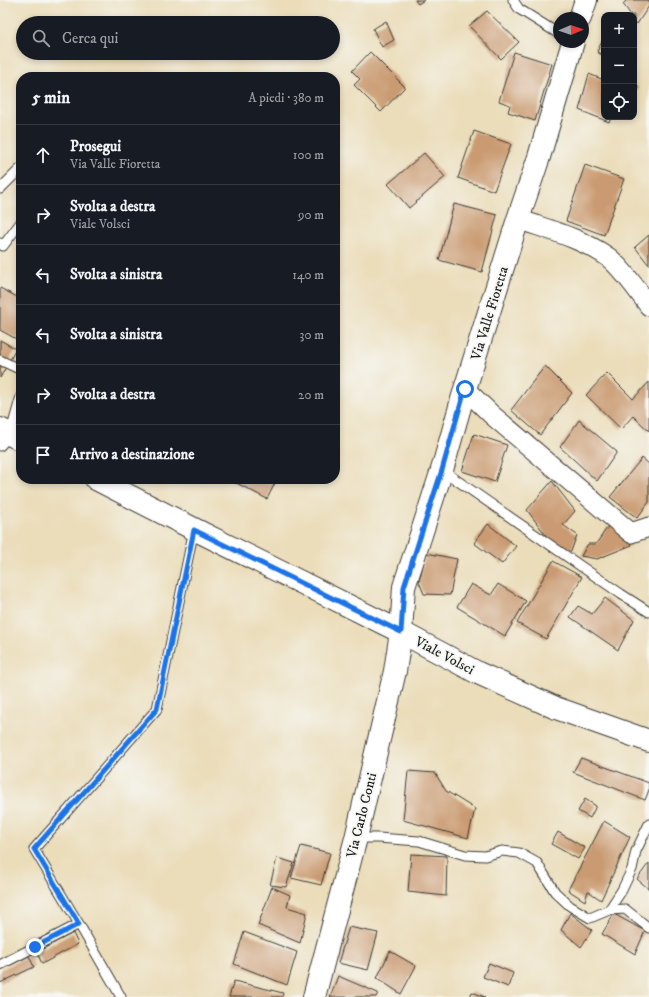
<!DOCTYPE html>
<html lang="it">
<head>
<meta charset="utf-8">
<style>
  body { margin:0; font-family:"IM FELL DW Pica",serif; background:#242831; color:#f1f3f6 }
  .controls { position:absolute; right:12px; top:12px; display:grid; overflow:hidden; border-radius:8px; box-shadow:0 2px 6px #0003 }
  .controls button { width:36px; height:36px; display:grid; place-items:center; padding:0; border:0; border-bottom:1px solid #363941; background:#171b24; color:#f1f3f6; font:20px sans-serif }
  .compass { position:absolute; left:553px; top:12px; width:36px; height:36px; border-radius:50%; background:#171b24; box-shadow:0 2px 6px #0003; rotate:88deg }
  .stop { position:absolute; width:12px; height:12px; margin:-9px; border:3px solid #1a73e8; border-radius:50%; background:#fff }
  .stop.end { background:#1a73e8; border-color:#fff; box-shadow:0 1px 4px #0008 }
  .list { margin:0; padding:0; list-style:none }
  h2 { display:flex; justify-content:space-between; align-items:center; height:52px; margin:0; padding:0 16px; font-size:17px }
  h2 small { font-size:13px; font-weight:400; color:#9ea1a6 }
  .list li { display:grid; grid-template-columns:26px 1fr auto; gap:12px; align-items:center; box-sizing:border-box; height:60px; padding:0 16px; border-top:1px solid #363941 }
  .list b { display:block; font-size:15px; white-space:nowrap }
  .list p { margin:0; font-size:13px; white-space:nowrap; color:#9ea1a6 }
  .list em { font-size:13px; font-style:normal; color:#9ea1a6 }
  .icon { flex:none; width:22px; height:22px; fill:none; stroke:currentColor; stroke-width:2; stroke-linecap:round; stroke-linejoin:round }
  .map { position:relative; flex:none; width:649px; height:997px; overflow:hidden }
  .search { position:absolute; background:#171b24; box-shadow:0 2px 6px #0003; left:16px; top:16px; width:324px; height:44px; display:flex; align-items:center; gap:10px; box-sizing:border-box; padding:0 14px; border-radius:22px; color:#9ea1a6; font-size:15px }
  .panel { position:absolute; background:#171b24; box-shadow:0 2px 6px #0003; left:16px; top:72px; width:324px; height:412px; border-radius:16px }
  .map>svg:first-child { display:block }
  .building { fill:#ca9b72 }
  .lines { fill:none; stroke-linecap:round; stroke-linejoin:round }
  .lane-casing { stroke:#3b3934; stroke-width:11 }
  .street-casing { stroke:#3b3934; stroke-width:21 }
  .secondary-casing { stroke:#3b3934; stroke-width:24 }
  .primary-casing { stroke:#3b3934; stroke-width:24 }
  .lane { stroke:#fff; stroke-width:9 }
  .street { stroke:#fff; stroke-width:19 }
  .secondary { stroke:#fff; stroke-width:22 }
  .primary { stroke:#fff; stroke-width:22 }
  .route { stroke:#1a73e8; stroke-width:5 }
  .labels { text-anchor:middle; stroke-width:4; stroke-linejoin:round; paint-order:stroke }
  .street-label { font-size:14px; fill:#1c1c1c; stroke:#f6f6f2 }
</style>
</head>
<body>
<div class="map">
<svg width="649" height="997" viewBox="0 0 649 997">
  <rect width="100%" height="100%" fill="#f6f6f2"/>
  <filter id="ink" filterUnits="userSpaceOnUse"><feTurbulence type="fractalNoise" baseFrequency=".025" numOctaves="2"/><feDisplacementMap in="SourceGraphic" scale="8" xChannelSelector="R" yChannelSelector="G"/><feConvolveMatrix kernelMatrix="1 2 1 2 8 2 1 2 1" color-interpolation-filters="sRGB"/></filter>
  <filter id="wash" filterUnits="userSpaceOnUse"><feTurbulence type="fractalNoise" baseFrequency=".012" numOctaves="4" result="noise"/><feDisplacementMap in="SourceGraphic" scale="16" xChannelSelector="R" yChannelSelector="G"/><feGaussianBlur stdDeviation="0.9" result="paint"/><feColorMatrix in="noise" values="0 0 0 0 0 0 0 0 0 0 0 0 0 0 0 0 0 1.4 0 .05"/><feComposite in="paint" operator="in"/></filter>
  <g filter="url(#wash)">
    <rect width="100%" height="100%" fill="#ebddba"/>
    <g id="blocks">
      <g class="building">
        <path d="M415,0H424L418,4Z"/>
        <path d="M627,0H649V6L637,24L634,20V15H631L623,4Z"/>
        <path d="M487,11L519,42L501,59L469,26Z"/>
        <path d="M386,21L394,40L382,47L373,29Z"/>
        <path d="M604,37V56L597,52Z"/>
        <path d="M370,52L405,87L381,112L354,85L360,79L352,71Z"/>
        <path d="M514,52L552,64L535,121L508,112L510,105L499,101Z"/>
        <path d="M589,74L604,80V117H612L609,122L579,110Z"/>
        <path d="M634,85L638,87L634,96Z"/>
        <path d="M474,131L511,144L494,191L458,178Z"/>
        <path d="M424,153L445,177L409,208L388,184Z"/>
        <path d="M585,165L624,179L604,235L566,221Z"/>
        <path d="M454,204L497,215L482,272L439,260Z"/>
        <path d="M649,235V265L635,247Z"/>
        <path d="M0,288L21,299V333L18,340L0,330Z"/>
        <path d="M0,340L16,349L0,378Z"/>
        <path d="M545,366L572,393L540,435L511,410Z"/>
        <path d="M607,373L633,399L649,382V431L633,416L621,429L586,395Z"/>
        <path d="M579,420L617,452L597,481L560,447Z"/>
        <path d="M474,434L507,445L495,482L462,471Z"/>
        <path d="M642,458L649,464V502L637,518L610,497Z"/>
        <path d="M229,479H277L267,499Z"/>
        <path d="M552,481L575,511L563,525L577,535L570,554L548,538L527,510Z"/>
        <path d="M611,522L632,545L597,559L581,556L588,544H596Z"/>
        <path d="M488,524L516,546L502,564L474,543Z"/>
        <path d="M426,553L457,559L450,595L424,594L419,582Z"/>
        <path d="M553,561L582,577L546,639L517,623Z"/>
        <path d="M471,584L491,595L498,584L526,601L505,636L457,607Z"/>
        <path d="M605,598L634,620L618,650L570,617L578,606L592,614Z"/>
        <path d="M581,758L649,783V790L645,800L573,772Z"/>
        <path d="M408,771L435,773L446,791L475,809L468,838L403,820Z"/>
        <path d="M585,799L596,806L590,818L578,811Z"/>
        <path d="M604,821L630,837L601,900L588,891L585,901L568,890Z"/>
        <path d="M558,832L585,848L578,859L551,844Z"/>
        <path d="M301,846L330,853L321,885L291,878Z"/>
        <path d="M411,854L447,856L446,896L408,892Z"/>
        <path d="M277,858L294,863L286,887L270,885Z"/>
        <path d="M649,863V889L637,879Z"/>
        <path d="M272,887L290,895L287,907L307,913L300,943L258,925Z"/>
        <path d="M570,913L592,930L581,947L561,930Z"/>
        <path d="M614,914L645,931L635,954L602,934Z"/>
        <path d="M349,927L378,933L368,970L338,963Z"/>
        <path d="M244,932L297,952L287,985L234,964Z"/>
        <path d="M73,933L78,944L42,964L37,952Z"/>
        <path d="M390,951L416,966L401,994L377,978Z"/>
        <path d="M29,956L34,967L0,983V970Z"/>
        <path d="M489,963L513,973L508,987L483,977Z"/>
        <path d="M338,976L378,993L376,997H330Z"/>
        <path d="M234,981L283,993L282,997H229Z"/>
        <path d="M472,992L485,997H470Z"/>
      </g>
    </g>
  </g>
  <g filter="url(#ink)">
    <use href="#blocks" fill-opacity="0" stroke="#3b3934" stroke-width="1"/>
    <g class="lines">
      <g class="lane-casing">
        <g id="lane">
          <path d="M513,0L519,9L559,34"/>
          <path d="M0,189L21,168"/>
          <path d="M0,243L3,246L21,222"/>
          <path d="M0,360L21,370"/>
          <path d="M0,446L10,435L21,396"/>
          <path d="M442,470L621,594L649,612"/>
          <path d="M356,838H378L419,841L465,855L485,856L502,851L519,853L537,863L555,892L570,906L590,918L609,910L625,909L649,928"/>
          <path d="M609,910L622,890L632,869L636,851L649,824"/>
          <path d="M79,924L34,849L157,709L194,529"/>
          <path d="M0,965L79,924L121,997"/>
        </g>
      </g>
      <g class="street-casing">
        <g id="street">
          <path d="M518,219C549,230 581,238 608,257C623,269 638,291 649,306"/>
          <path d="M465,389L492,415L631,533L649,527"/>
        </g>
      </g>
      <g class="secondary-casing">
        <g id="secondary">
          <path d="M580,18L586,0"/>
          <path d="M314,997L356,838L395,671L401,632L404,587L442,470L465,389L518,219L539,157L573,42"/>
        </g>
      </g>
      <g class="primary-casing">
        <g id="primary">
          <path d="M0,429L21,440"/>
          <path d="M96,479L194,529L401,632L478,673L556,708L649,741"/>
        </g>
      </g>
      <use href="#lane" class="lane"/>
      <use href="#street" class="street"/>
      <use href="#secondary" class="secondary"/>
      <use href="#primary" class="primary"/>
    </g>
  </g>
  <g class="lines" filter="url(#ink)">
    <path class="route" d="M35,947L79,924L34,849L157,709L194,530L401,632L404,587L442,470L465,389"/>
  </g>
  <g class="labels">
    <g class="street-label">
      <text transform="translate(489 313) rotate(-73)" y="5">Via Valle Fioretta</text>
      <text transform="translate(445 655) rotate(28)" y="5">Viale Volsci</text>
      <text transform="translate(361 815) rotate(-76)" y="5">Via Carlo Conti</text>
    </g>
  </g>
</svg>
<div class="controls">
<button>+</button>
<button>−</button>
<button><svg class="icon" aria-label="locate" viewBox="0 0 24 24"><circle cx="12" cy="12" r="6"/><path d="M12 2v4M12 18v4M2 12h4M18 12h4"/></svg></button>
</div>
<svg class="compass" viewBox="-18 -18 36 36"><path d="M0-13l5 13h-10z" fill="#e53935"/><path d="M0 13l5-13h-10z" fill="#9ea1a6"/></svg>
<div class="stop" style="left:465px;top:389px"></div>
<div class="stop end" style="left:35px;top:947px"></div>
<div class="search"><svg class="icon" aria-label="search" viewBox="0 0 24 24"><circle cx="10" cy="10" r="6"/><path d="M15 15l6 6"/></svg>Cerca qui</div>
<section class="panel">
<h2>5 min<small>A piedi · 380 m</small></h2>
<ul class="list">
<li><svg class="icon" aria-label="ahead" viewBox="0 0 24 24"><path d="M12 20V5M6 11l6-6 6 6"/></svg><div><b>Prosegui</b><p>Via Valle Fioretta</p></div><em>100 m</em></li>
<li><svg class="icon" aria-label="right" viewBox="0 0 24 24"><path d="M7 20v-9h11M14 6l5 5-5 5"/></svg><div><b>Svolta a destra</b><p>Viale Volsci</p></div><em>90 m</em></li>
<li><svg class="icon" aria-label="left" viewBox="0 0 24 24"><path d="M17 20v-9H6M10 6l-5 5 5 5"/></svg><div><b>Svolta a sinistra</b></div><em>140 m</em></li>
<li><svg class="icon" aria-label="left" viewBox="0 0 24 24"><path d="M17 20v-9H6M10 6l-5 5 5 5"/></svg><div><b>Svolta a sinistra</b></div><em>30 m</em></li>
<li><svg class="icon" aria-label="right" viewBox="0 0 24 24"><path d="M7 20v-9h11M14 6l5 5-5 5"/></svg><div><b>Svolta a destra</b></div><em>20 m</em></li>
<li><svg class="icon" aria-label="arrive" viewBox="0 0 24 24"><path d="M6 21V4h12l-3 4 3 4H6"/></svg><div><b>Arrivo a destinazione</b></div></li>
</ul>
</section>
</div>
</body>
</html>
